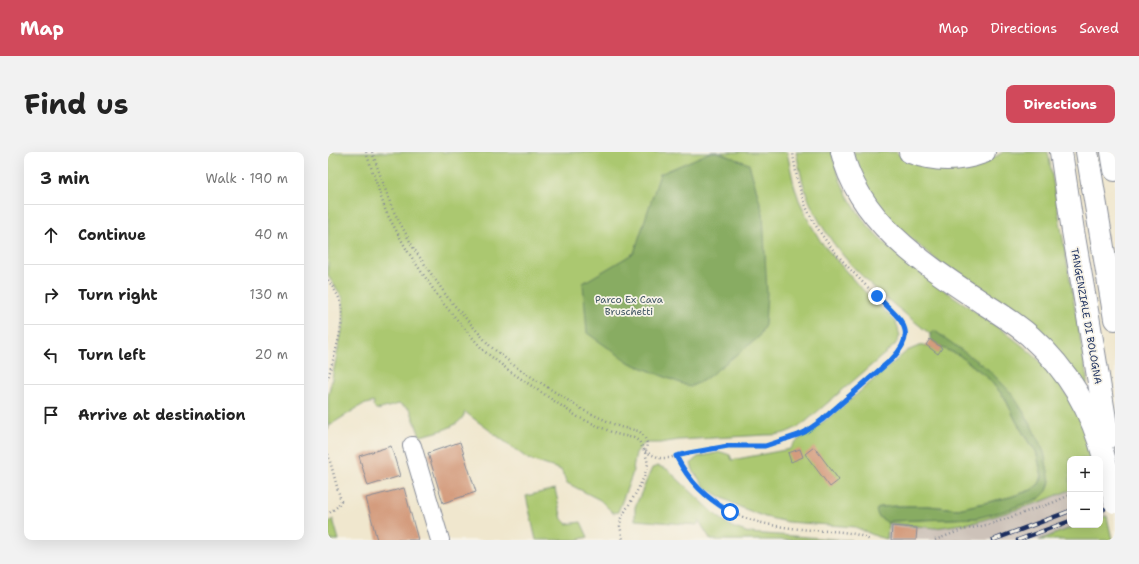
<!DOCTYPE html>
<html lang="en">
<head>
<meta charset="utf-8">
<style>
  body { margin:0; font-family:"Shantell Sans",sans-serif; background:#f2f2f2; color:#222 }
  .controls { position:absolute; right:12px; bottom:12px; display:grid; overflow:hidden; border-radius:8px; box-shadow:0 4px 16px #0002 }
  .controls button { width:36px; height:36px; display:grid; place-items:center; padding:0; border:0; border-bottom:1px solid #e0e0e0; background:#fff; color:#222; font:20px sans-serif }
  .stop { position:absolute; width:12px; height:12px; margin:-9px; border:3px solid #1a73e8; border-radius:50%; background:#fff }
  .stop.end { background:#1a73e8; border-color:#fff; box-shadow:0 1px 4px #0008 }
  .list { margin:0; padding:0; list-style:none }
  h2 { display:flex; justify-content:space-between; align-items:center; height:52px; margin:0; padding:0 16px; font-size:17px }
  h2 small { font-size:13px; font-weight:400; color:#767676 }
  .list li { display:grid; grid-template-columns:26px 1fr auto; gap:12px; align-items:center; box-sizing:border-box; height:60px; padding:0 16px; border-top:1px solid #e0e0e0 }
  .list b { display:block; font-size:15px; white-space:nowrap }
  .list em { font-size:13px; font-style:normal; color:#767676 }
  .icon { flex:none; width:22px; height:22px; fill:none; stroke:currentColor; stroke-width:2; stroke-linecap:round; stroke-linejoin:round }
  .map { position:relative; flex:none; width:787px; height:388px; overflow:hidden; border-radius:8px }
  header { display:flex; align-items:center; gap:24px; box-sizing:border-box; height:56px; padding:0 20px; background:#d1495b; color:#fff }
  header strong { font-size:19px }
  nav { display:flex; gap:22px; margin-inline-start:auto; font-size:14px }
  .intro { display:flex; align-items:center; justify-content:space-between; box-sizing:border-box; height:96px; padding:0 24px }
  h1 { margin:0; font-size:28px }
  .button { padding:10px 18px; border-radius:8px; background:#d1495b; color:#fff; font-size:14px; font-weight:700 }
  main { display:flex; gap:24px; padding:0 24px }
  aside { flex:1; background:#fff; border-radius:8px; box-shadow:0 4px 16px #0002 }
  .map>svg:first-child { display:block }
  .industrial { fill:#cdc2b9 }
  .green { fill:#abc86f; stroke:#637c66 }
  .forest { fill:#88ac62; stroke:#526e60 }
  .building { fill:#d49c7e }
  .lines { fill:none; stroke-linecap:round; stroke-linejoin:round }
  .minor-casing { stroke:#868b96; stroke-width:20 }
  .highway-casing { stroke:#868b96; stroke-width:24 }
  .path { stroke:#868b96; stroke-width:2.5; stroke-dasharray:1 3; stroke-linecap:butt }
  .minor { stroke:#fff; stroke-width:18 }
  .highway { stroke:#fff; stroke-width:22 }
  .rail-casing { stroke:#1b2f5e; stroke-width:4.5 }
  .rail { stroke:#f7f3e8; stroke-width:3; stroke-dasharray:9; stroke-linecap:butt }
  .highway-bridge-casing { stroke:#868b96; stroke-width:24; stroke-linecap:butt }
  .highway-bridge { stroke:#fff; stroke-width:22 }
  .route { stroke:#1a73e8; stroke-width:5 }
  .labels { text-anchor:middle; stroke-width:3.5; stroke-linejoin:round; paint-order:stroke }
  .park-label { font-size:10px; fill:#3f5562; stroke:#f7f3e8 }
  .street-label { font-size:10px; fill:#1b2f5e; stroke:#f7f3e8 }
</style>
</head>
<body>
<header>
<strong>Map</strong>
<nav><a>Map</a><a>Directions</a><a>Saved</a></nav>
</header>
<div class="intro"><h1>Find us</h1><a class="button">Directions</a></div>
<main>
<aside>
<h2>3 min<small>Walk · 190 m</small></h2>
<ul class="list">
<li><svg class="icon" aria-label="ahead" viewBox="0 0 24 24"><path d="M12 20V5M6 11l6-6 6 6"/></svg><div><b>Continue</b></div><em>40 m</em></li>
<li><svg class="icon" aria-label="right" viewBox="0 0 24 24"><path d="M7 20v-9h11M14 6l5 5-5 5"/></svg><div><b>Turn right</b></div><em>130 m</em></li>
<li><svg class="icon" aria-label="left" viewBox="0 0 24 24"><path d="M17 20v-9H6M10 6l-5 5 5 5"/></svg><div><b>Turn left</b></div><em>20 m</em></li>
<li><svg class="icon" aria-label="arrive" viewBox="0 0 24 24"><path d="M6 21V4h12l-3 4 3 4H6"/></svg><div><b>Arrive at destination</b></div></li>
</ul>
</aside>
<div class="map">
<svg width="787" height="388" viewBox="0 0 787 388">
  <rect width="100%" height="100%" fill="#f7f3e8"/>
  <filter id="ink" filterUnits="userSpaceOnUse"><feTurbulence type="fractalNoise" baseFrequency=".025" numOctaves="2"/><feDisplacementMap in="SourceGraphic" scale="8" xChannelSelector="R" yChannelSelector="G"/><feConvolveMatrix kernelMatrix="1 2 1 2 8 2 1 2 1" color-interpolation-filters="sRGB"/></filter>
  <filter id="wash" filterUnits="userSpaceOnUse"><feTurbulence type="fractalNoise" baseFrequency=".012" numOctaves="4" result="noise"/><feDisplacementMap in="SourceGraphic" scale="16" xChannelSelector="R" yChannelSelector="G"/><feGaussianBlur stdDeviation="0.9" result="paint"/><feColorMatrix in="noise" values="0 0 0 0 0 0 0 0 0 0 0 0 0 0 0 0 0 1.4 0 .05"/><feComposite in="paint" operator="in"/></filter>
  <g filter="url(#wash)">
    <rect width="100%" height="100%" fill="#f0e7ce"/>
    <path class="industrial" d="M772,333L784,388H559L560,371L736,340L742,338V373H772Z"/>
    <g class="green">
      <path d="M0,0H459L466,33L471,48L482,71L493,90L529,132L568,170L572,184L567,193L475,272C459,281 455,283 437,283L351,288L332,291H319L314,293L308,301L304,323L290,360L285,361L272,348L239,331L233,318L200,307L137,260C134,275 106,281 92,284L82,257L71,252L49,258L45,254L46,250L34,253L2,273L0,277V245L16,169L15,146L0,124Z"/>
      <path d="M468,0H504C508,17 513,33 522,48C553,101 612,134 660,168C680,182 700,197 717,214C730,228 746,252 753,270C758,282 762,295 766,307H742V338L712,350L648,370L607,376L560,371L559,387L550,385L527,375L460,370L437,365L412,355L389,343L376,334L366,320L363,312L365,309L370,305L393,300L402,303L404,308L462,297L466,291L506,262L579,199L591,194L598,193L610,201L614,196L631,203L659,225L677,246L688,269L701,291L708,299L714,322L711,332L703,338L682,345L630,357L601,354H569L552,355L560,371L562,369L649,366L712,346L719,339L722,329L684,242L607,179L602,182C554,143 510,111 483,53C475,36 472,18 468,0Z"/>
      <path d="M525,0H568L573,4L662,8L675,0H720L759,226V231L757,233L755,232L568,74C550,52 530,28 525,0Z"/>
      <path d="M330,314L339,317L389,364L404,375L421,381L523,388H383L371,369L369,373L307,368V355L324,316Z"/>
      <path d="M227,337L234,367L239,372L253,370L260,385L248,388H208L198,344Z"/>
      <path d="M779,364L784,388H711L751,373H772V366Z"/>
      <path d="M5,367L11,388H0V371Z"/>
    </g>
    <g class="forest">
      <path d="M383,0H390L421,12L435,61L439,142L437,173L430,186L376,228L362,235L302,211L259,181L255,131L306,101L332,22Z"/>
      <path d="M607,179L661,218L684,242L700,267L716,300L722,329L719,339L712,346L676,359L649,366L562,369L560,371L550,364L548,358L552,355L569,354H601L630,357L682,345L703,338L711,332L714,325L708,299L701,291L688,269L677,246L659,225L631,203L614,196L602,187V182Z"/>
    </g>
    <g id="blocks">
      <g class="building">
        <path d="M602,187L614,196L610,202L598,193Z"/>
        <path d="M132,290L148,340L115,351L100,301Z"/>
        <path d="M63,294L72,324L40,334L31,304Z"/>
        <path d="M486,295L511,328L502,335L477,302Z"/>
        <path d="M472,297L475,305L463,310L460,301Z"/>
        <path d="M76,336L90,388H49L38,346Z"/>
        <path d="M564,374L589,376L588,388H563Z"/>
      </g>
    </g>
  </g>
  <g filter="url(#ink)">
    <use href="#blocks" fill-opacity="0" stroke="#868b96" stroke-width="1"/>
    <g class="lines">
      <g class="minor-casing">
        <path id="minor" d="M84,294L112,388"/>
      </g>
      <g class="highway-casing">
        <g id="highway">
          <path d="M514,0C531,71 598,113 655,151C671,161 688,172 702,184C741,219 764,259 777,309"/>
          <path d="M582,0C606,9 632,9 656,0"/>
          <path d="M733,0L745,79L761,170L780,285"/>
          <path d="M759,0L787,167"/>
          <path d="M784,0L787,18"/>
        </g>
      </g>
      <g class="path">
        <path d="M38,0L58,60L80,100L114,150L156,199L183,220L250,265L288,282L306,286L311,289L317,300L320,312L316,325L308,341L293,366L292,374L295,388"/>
        <path d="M44,0L64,56L86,97L120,146L162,194L188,215L255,258L292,275L311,279L316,284L319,291L318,299"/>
        <path d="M0,128C4,134 8,140 11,146C21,167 4,206 0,228"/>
        <path d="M317,300L332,306H341L361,301L400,294H437L459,288L483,276L564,207C578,192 583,184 571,167C539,133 500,101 480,59C472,41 467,20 465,0"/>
        <path d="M0,302L13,349L9,355L0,362"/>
        <path d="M348,304C378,361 425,374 485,378C505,380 524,378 542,388"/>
        <path d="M607,388L634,378L663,372L724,351L742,343"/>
      </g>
      <use href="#minor" class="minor"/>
      <use href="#highway" class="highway"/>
      <g class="rail-casing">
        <g id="rail">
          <path d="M772,358L776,357"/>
          <path d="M665,388L742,359"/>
          <path d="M690,388L742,369"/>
        </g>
      </g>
      <use href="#rail" class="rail"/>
      <g class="highway-bridge-casing">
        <path id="highway-bridge" d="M777,309L787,350"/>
      </g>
      <use href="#highway-bridge" class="highway-bridge"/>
    </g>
  </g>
  <g class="lines" filter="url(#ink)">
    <path class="route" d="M402,360C377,345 362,331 348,304L361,301L400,294H437L470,283L477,280L494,268L564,207C592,178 571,167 549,144"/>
  </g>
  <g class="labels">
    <g class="park-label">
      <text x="301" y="151">Parco Ex Cava<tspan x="301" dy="12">Bruschetti</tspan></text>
    </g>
    <g class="street-label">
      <text transform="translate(759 164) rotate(80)" y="4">TANGENZIALE DI BOLOGNA</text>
    </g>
  </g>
</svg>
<div class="controls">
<button>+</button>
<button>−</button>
</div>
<div class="stop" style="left:402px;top:360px"></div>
<div class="stop end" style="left:549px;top:144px"></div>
</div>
</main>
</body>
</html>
